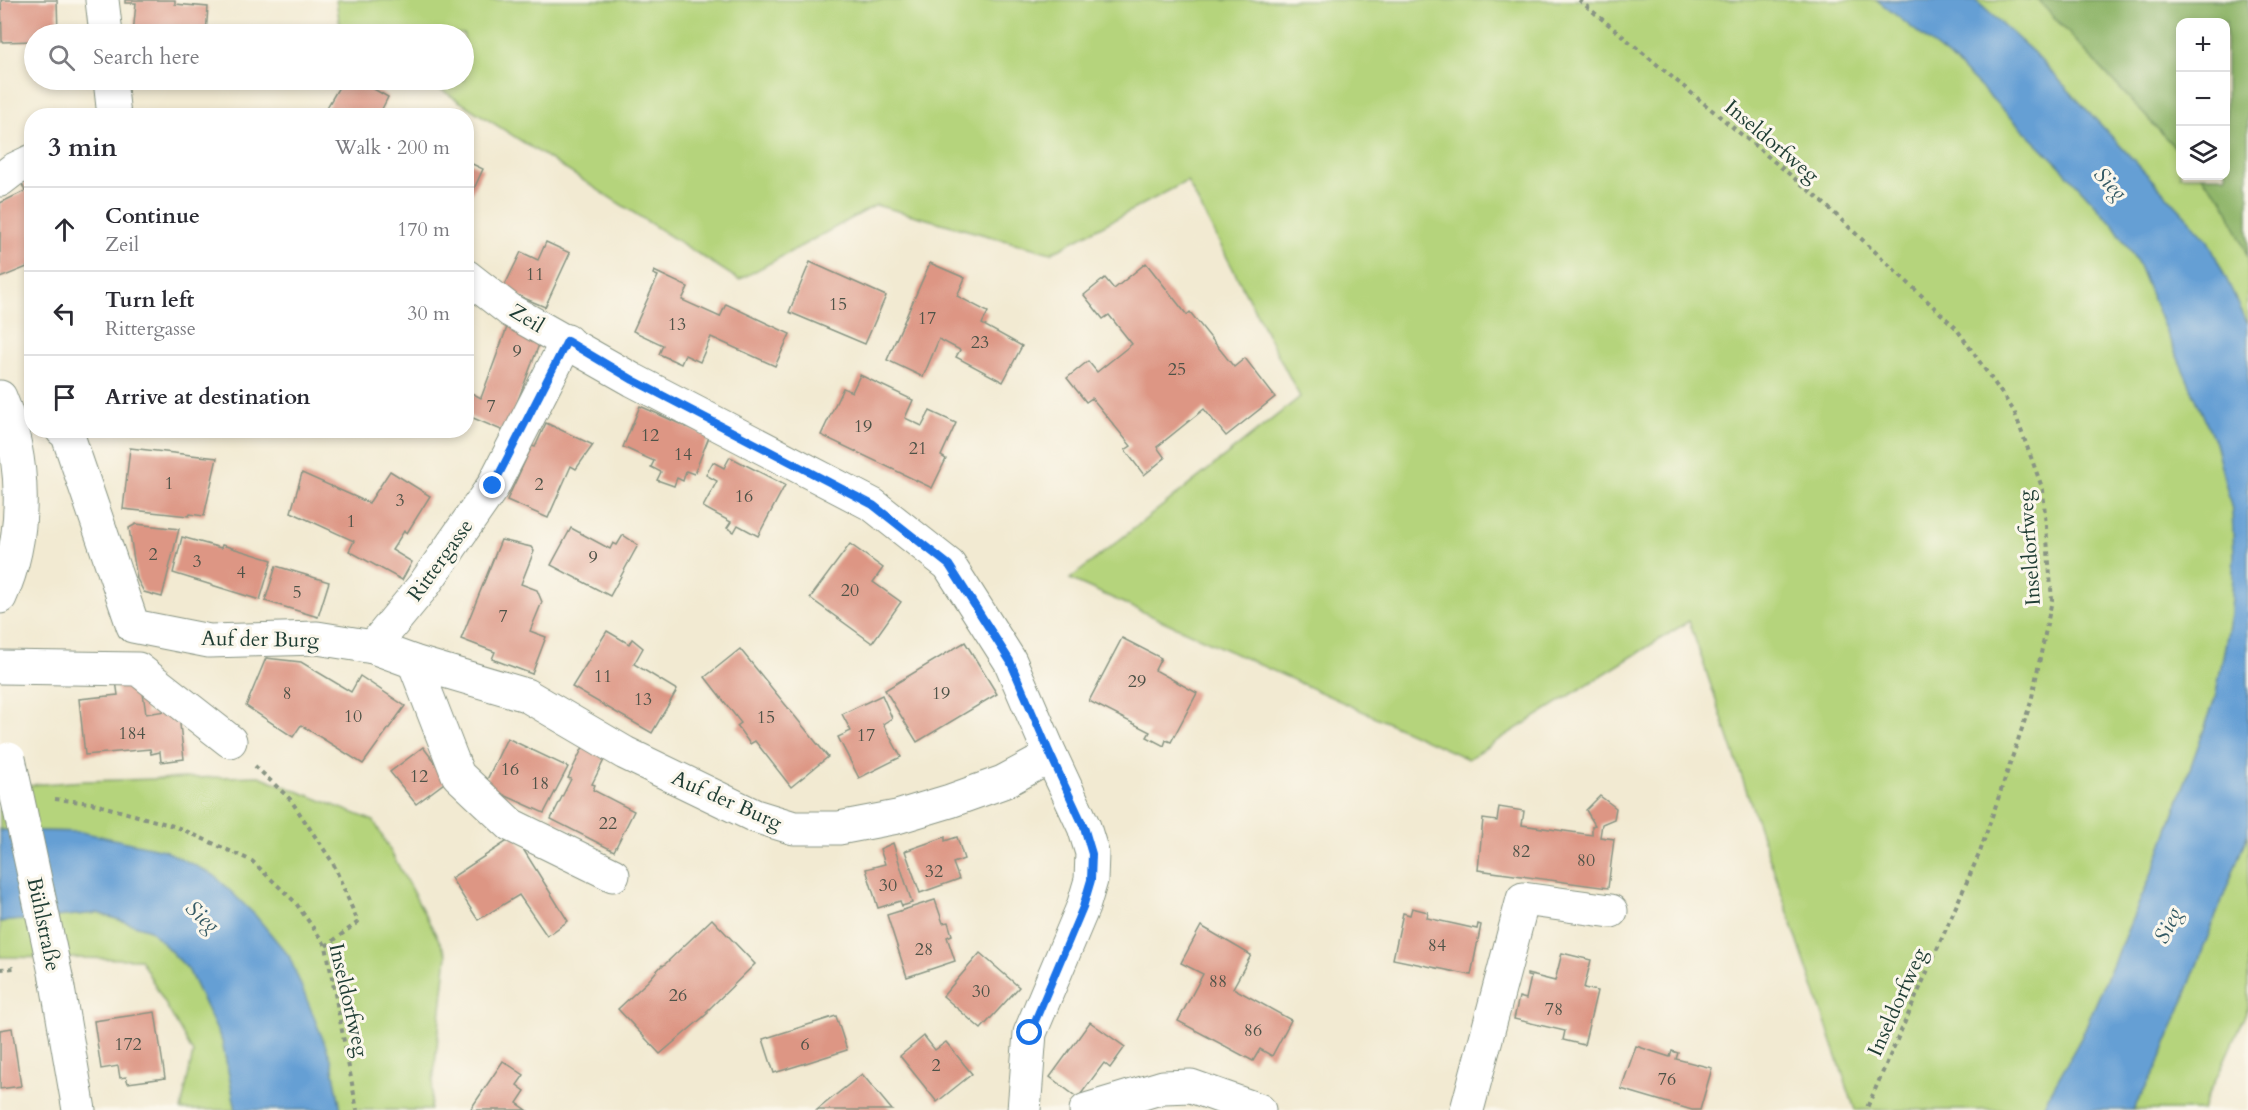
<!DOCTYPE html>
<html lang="en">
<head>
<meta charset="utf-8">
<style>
  body { margin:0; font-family:Cardo,serif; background:#f2f2f3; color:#2b2b33 }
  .controls { position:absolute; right:18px; top:18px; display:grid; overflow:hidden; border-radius:12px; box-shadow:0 3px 9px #0003 }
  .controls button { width:54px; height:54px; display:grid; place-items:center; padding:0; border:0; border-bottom:2px solid #e1e1e2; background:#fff; color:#2b2b33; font:30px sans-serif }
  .stop { position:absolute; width:18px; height:18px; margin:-14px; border:4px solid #1a73e8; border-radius:50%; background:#fff }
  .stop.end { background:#1a73e8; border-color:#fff; box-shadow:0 2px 6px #0008 }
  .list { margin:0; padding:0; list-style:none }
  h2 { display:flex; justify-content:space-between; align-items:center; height:78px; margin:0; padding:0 24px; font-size:26px }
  h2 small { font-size:20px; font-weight:400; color:#7c7c81 }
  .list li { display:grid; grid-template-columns:39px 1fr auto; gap:18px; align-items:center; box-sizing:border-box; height:84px; padding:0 24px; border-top:2px solid #e1e1e2 }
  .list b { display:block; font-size:22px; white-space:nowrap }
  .list p { margin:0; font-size:20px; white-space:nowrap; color:#7c7c81 }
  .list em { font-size:20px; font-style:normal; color:#7c7c81 }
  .icon { flex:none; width:33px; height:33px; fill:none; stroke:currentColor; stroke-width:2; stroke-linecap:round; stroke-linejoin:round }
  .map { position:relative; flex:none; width:2248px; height:1110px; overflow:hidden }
  .search { position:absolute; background:#fff; box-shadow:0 3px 9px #0003; left:24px; top:24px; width:450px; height:66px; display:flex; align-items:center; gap:15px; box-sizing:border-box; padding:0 21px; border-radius:33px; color:#7c7c81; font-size:22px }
  .panel { position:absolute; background:#fff; box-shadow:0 3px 9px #0003; left:24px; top:108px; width:450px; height:330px; border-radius:24px }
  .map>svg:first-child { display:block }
  .green { fill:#b5d47b; stroke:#6a8858; stroke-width:1.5 }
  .forest { fill:#90b66b; stroke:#587a50; stroke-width:1.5 }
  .water { fill:#659fd4; stroke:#426e84; stroke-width:1.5 }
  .building { fill:#dd9684 }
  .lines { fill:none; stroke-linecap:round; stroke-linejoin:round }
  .minor-casing { stroke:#889483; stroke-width:35 }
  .path { stroke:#889483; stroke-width:4; stroke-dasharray:4.5 4.5; stroke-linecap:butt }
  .minor { stroke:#fff; stroke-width:33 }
  .minor-bridge-casing { stroke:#889483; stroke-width:35; stroke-linecap:butt }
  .minor-bridge { stroke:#fff; stroke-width:33 }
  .route { stroke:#1a73e8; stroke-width:8 }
  .labels { text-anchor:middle; stroke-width:6; stroke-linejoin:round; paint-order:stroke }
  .number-label { font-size:18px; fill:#4e5348 }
  .street-label { font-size:21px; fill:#1f3d34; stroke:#fbf7ec }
  .water-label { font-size:22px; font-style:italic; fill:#345a64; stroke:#fbf7ec }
</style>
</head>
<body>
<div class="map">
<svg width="2248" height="1110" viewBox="0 0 2248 1110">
  <rect width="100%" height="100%" fill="#fbf7ec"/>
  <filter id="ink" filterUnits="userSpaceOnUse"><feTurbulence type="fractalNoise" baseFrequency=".0167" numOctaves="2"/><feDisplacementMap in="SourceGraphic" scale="12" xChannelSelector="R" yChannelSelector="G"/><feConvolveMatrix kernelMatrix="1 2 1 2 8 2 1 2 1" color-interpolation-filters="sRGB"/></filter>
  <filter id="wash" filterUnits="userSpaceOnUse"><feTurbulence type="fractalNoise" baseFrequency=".008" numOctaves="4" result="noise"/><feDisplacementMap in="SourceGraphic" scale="24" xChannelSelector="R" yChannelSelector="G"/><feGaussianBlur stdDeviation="1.35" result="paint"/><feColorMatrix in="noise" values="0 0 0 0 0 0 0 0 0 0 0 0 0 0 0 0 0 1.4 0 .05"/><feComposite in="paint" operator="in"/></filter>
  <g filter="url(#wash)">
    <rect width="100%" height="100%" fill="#f2ead2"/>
    <g class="green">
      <path d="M336,0H1877L1955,62L2059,165L2113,224L2138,263L2162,322L2215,442L2232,510L2234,554L2231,615L2215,699L2155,866L2081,1038L2041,1110H1855L1689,621L1468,759L1070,579L1300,397L1187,181L1051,253L876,205L739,280L426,80H464V34H355L340,25Z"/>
      <path d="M1975,0H2038L2180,153V176H2201L2223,199L2248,257V324L2207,239L2033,52Z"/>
      <path d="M259,776L374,821L447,955L430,1110H341L331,1059L81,832L0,830V787L85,781Z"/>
      <path d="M2248,833V1008L2202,1110H2133L2157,1068Z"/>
      <path d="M98,913L150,930L188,969L222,1041L236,1110H181L193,1053L140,959L0,957V922Z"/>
    </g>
    <path class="forest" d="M2038,0H2248V257L2223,199L2201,176H2226V22H2180V153Z"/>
    <g class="water">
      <path d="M1877,0H1975L2033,52L2207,239L2248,324V833L2157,1068L2133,1110H2041L2081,1038L2155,866L2215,699L2231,615L2234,554L2232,510L2215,442L2162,322L2138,263L2113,224L2059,165L1955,62Z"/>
      <path d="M0,830L81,832L164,850L214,875L255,915L289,956L331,1059L341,1110H236L222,1041L188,969L150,930L98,913L0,922Z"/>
    </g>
    <g id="blocks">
      <g class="building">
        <path d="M1,0H57L58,34H34V41L2,42Z"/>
        <path d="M125,0H175V4L208,7L206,34H133L136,3H125Z"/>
        <path d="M343,80H358L388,97L380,113L381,116H322Z"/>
        <path d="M466,161L483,169L466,206Z"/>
        <path d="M32,179V265L0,278V203L25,191L22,184Z"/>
        <path d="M546,242L570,253L545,307L503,289L521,252L538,260Z"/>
        <path d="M810,262L886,296L865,344L789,312Z"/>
        <path d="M930,263L965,278L957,296L988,312L982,324L1022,346L1003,382L956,357L960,350L939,339L923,377L887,360Z"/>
        <path d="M1146,263L1187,315L1190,312L1234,367L1245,358L1275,397L1226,436L1204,409L1157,447L1165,458L1144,475L1125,450L1131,446L1092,398L1086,402L1067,378L1088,361L1097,372L1132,344L1109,315L1103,319L1084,295L1105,278L1114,289Z"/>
        <path d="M654,271L688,287L682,300L720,317L726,304L790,334L775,366L711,337L700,362L685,355L681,364L659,354L663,345L633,331L658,276L653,274Z"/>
        <path d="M509,322L543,334L506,432L466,415V390L481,398Z"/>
        <path d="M860,375L913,400L905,418L922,426L930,411L956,423L941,456L946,459L932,488L821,435L843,388L852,392Z"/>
        <path d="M640,406L709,437L694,474L686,471L683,481L677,478L674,486L657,480L661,472L651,467L654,461L623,447Z"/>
        <path d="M546,423L593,445L576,469L571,466L548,518L507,500L532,446L535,447Z"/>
        <path d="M130,448L217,458L204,516L190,514L189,516L123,509Z"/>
        <path d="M730,457L785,485L758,536L738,525L734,532L727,528L731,522L703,507L717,481L706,475L713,462L724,468Z"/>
        <path d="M390,471L430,496L407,533L404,531L392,550L412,562L402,580L349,551L354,541L291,512L302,473L369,503Z"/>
        <path d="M136,524L179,529L162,597L144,592L137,579L129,528Z"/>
        <path d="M571,528L610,549L613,543L617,545L623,535L638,545L610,596L551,565Z"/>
        <path d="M182,537L221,548L222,545L272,560L260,600L173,573Z"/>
        <path d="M501,540L531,547L534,551L521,584L537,590L542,602L530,631L546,637L532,674L492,659L495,652L461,639Z"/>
        <path d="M850,544L883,568L873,582L901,602L872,643L810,598Z"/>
        <path d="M276,566L329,582L318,617L265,601Z"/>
        <path d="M607,631L629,644L632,639L643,648L634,664L677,690L652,733L572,687Z"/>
        <path d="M1122,638L1161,658L1155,670L1197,693L1171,742L1166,740L1164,746L1147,737L1150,732L1089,701Z"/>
        <path d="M965,642L997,694L917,742L885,690Z"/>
        <path d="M740,649L828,757L791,787L755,741L750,744L737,726L741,723L705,677Z"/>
        <path d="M266,658L301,662L351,692L360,676L405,706L363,764L301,725L293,737L246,706Z"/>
        <path d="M141,679L146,714L172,710L179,716L184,759L161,762L160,752L151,754L150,749L85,755L79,699L118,695L116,681Z"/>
        <path d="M882,695L892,718L883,724L901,757L859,778L838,737L851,731L842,714Z"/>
        <path d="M507,738L568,767L544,813L484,786Z"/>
        <path d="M423,747L448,780L416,804L390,772Z"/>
        <path d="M583,747L605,758L592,784L595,785L593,790L634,811L614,851L551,819L571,779L568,778Z"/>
        <path d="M1600,796L1616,808L1614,819L1602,824L1600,837L1614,839L1608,888L1478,870L1483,819L1497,821L1499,807L1524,811L1522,825L1592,835V826L1595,825L1586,810Z"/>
        <path d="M515,836L568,921L547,936L519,895L478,920L451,878Z"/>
        <path d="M945,837V841L957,837L964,859L953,863L959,879L920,893L905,851Z"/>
        <path d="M893,843L912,903L902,906L900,901L878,908L866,869L885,864L880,849Z"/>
        <path d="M935,900L943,923L948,922L952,935L947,937L955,961L907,977L887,915Z"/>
        <path d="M1412,908L1428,912L1427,918L1477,929L1478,924L1481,925L1471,975L1393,959L1403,913L1410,915Z"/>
        <path d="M712,919L755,964L706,1012L708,1013L660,1054L618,1009L648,981L662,965L663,966Z"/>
        <path d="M1201,926L1251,955L1233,988L1291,1020L1272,1056L1260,1049L1253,1061L1178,1021L1203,974L1181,963Z"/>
        <path d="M980,953L1019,987L981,1029L943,996Z"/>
        <path d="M1562,953L1591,960L1584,988L1597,991L1584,1045L1563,1040L1565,1031L1514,1019L1519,997L1526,999L1531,977L1527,976V974L1555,981Z"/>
        <path d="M155,1012L165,1078L128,1083L126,1077L120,1078L118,1066L101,1069L94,1021Z"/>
        <path d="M836,1016L847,1050L774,1073L763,1039Z"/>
        <path d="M1090,1022L1125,1047L1110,1068L1104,1063L1078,1098L1050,1077Z"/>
        <path d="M12,1028L21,1086L0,1089V1030Z"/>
        <path d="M924,1036L935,1050L946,1042L972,1074L937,1102L900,1056Z"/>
        <path d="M1636,1046L1670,1057L1672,1051L1678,1053L1676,1059L1712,1068L1700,1110H1692L1621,1089Z"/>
        <path d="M503,1061L524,1075L517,1085L525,1091L517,1103L527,1110H470Z"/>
        <path d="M862,1074L892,1110H817Z"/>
      </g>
    </g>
  </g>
  <g filter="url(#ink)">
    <use href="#blocks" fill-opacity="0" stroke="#889483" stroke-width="1.5"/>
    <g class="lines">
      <g class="minor-casing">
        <g id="minor">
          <path d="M102,0L106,34"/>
          <path d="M110,80L114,116"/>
          <path d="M0,180L13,170L32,161"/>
          <path d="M466,276L511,311L633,380L873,505L949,565L1010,661L1051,756L1084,827L1092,853L1091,880L1083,907L1030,1033L1024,1110"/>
          <path d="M0,397C26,459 28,536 0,597"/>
          <path d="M62,430L67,433L133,626L209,641L317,638L373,647L414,662L526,695L625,753L755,816L794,828H839L897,817L950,801L1003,782L1051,756"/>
          <path d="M373,647L424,585L493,486L567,341"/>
          <path d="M414,662L458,775L511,825L613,875"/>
          <path d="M0,667L138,669L230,741"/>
          <path d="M56,977L79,1110"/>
          <path d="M1086,1110L1163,1087L1191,1086L1259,1110"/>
          <path d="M1467,1110L1523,899L1611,911"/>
        </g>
      </g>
      <g class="path">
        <path d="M1579,0L1817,197L1956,328L2014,411L2043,490L2052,600L2031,702L1980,852L1866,1110"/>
        <path d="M255,766L290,799L333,863L358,922L326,946"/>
        <path d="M55,799L91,803L177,827L252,861L295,902L326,946L357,1110"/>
        <path d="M0,969L15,968"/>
      </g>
      <use href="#minor" class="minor"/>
      <g class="minor-bridge-casing">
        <path id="minor-bridge" d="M9,759L56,977"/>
      </g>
      <use href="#minor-bridge" class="minor-bridge"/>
    </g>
  </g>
  <g class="lines" filter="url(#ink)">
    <path class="route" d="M493,486L567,341L633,380L873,505L949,565L1010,661L1051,756L1084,827L1092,854L1091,880L1083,907L1030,1033"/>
  </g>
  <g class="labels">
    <g class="number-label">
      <text x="535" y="280">11</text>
      <text x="838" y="310">15</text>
      <text x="927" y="324">17</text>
      <text x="677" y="330">13</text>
      <text x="980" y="348">23</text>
      <text x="517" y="357">9</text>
      <text x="1177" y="375">25</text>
      <text x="491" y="412">7</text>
      <text x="863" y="432">19</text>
      <text x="650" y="441">12</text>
      <text x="918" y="454">21</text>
      <text x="683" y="460">14</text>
      <text x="169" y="489">1</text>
      <text x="539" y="490">2</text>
      <text x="744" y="502">16</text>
      <text x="400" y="506">3</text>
      <text x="351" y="527">1</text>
      <text x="153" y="560">2</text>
      <text x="593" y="563">9</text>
      <text x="197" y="567">3</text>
      <text x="241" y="578">4</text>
      <text x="850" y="596">20</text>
      <text x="297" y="598">5</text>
      <text x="503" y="622">7</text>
      <text x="603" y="682">11</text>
      <text x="1137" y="687">29</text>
      <text x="287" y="699">8</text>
      <text x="941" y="699">19</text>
      <text x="643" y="705">13</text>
      <text x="353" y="722">10</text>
      <text x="766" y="723">15</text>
      <text x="132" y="739">184</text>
      <text x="866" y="741">17</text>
      <text x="510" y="775">16</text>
      <text x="419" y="782">12</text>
      <text x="540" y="789">18</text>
      <text x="608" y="829">22</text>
      <text x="1521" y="857">82</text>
      <text x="1586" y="866">80</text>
      <text x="934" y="877">32</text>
      <text x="888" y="891">30</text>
      <text x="1437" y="951">84</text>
      <text x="924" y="955">28</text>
      <text x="1218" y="987">88</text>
      <text x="981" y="997">30</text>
      <text x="678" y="1001">26</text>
      <text x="1554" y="1015">78</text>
      <text x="1253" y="1036">86</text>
      <text x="128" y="1050">172</text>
      <text x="805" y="1050">6</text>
      <text x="936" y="1071">2</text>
      <text x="1667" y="1085">76</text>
    </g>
    <g class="street-label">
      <text transform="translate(1772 141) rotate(40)" y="7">Inseldorfweg</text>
      <text transform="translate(527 318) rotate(31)" y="7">Zeil</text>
      <text transform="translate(2029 548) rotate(-94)" y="7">Inseldorfweg</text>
      <text transform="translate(440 560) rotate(-54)" y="7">Rittergasse</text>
      <text transform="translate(260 639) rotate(1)" y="7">Auf der Burg</text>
      <text transform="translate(727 800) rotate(24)" y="7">Auf der Burg</text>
      <text transform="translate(44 924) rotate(78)" y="7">Bühlstraße</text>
      <text transform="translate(349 1000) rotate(77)" y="7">Inseldorfweg</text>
      <text transform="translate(1897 1002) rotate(-66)" y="7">Inseldorfweg</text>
    </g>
    <g class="water-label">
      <text transform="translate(2111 183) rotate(46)" y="8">Sieg</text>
      <text transform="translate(203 916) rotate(41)" y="8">Sieg</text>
      <text transform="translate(2167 925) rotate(-65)" y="8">Sieg</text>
    </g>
  </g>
</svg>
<div class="controls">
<button>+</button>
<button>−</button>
<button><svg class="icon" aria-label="layers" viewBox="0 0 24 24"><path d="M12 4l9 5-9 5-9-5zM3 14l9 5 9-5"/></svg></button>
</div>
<div class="stop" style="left:1030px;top:1033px"></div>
<div class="stop end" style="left:493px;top:486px"></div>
<div class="search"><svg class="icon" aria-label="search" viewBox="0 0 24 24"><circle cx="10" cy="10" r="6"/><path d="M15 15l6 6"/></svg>Search here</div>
<section class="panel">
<h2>3 min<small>Walk · 200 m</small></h2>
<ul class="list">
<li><svg class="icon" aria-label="ahead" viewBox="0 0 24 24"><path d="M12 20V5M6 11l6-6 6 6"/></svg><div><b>Continue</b><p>Zeil</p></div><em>170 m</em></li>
<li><svg class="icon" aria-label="left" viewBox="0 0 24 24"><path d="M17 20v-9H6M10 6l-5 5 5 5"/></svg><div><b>Turn left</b><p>Rittergasse</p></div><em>30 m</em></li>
<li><svg class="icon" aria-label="arrive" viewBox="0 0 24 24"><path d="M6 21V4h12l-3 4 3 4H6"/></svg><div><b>Arrive at destination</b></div></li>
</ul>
</section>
</div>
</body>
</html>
